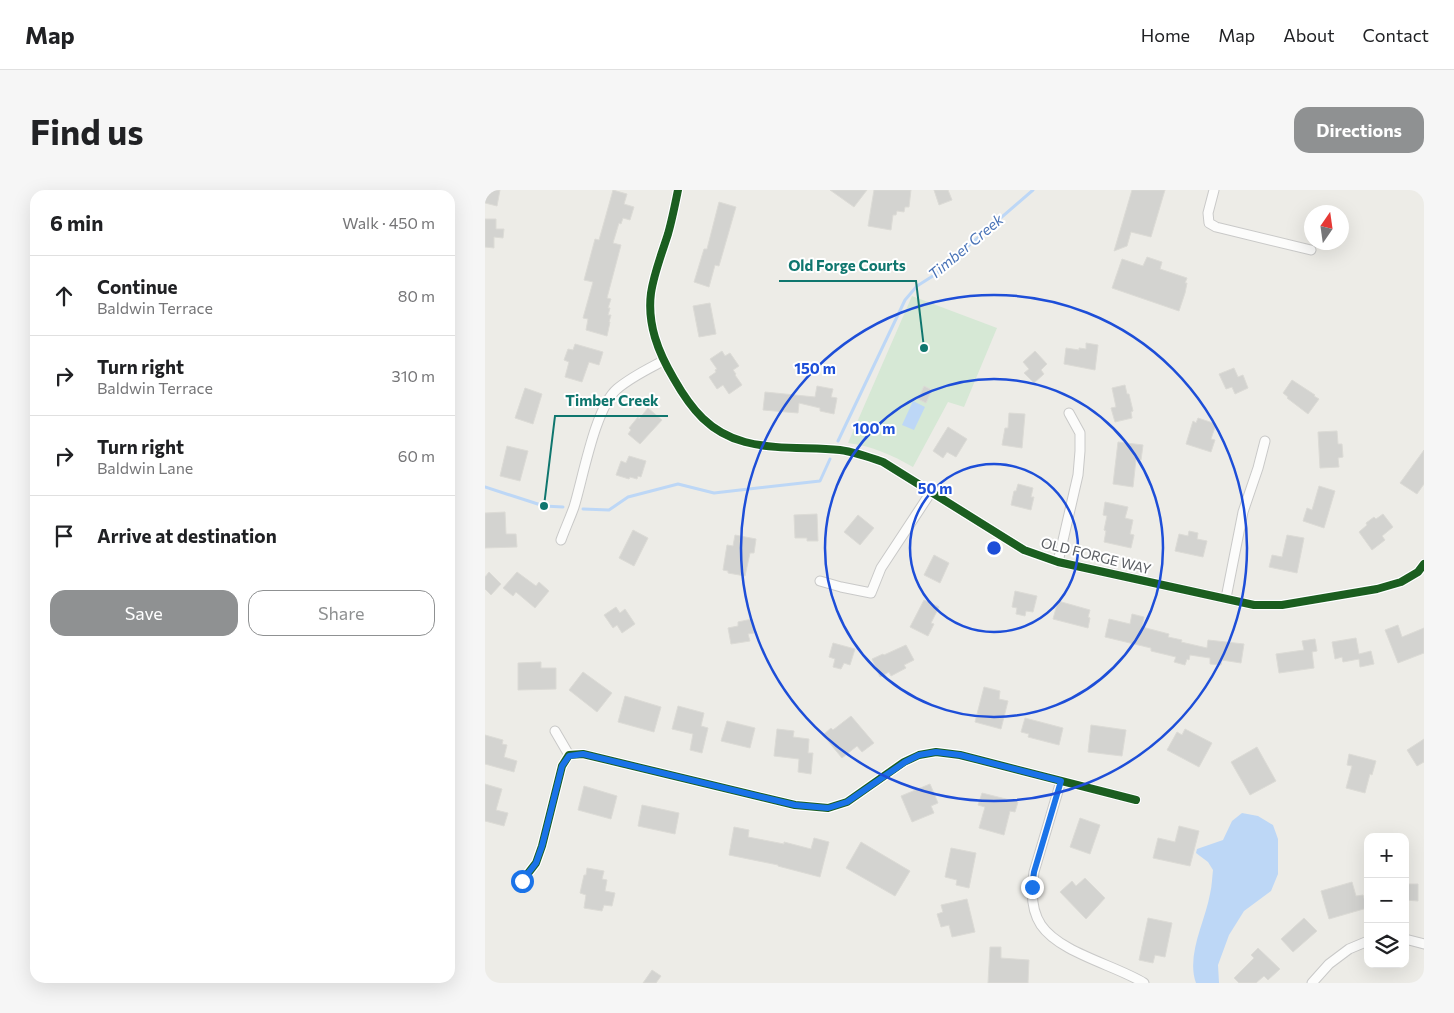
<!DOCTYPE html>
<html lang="en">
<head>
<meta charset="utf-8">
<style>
  body { margin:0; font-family:Commissioner,sans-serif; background:#f6f6f6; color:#202124 }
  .controls { position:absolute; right:15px; bottom:15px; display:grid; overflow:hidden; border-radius:10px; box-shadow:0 5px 20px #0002 }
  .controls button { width:45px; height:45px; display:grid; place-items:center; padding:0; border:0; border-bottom:1px solid #e0e0e0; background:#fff; color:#202124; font:25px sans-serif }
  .compass { position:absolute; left:819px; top:15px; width:45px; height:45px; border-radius:50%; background:#fff; box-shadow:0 5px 20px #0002; rotate:13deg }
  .stop { position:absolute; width:15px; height:15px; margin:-11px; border:4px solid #1a73e8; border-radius:50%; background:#fff }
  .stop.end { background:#1a73e8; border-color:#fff; box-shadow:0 1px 5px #0008 }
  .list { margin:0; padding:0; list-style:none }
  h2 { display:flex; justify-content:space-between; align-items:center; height:65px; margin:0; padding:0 20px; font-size:21px }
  h2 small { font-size:16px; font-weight:400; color:#757577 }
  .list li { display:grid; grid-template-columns:32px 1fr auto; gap:15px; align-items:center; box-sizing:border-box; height:80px; padding:0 20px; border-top:1px solid #e0e0e0 }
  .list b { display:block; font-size:19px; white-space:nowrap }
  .list p { margin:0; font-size:16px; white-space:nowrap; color:#757577 }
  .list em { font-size:16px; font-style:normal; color:#757577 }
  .actions { display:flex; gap:10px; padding:15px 20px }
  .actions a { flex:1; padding:11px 0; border:1px solid #8f9192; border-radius:15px; text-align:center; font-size:18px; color:#8f9192 }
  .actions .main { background:#8f9192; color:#fff }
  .icon { flex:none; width:28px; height:28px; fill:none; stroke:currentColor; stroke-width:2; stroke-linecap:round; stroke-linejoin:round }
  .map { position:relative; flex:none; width:939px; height:793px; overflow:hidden; border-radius:15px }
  header { display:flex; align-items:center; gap:30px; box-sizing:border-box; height:70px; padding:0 25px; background:#fff; border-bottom:1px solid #e0e0e0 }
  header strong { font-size:24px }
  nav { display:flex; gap:28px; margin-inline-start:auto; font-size:18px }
  .intro { display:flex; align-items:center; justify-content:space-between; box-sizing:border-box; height:120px; padding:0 30px }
  h1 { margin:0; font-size:35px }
  .button { padding:12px 22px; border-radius:15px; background:#8f9192; color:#fff; font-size:18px; font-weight:700 }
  main { display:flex; gap:30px; padding:0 30px }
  aside { flex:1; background:#fff; border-radius:15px; box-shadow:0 5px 20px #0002 }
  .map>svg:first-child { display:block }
  .green { fill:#d6e8d5 }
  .water { fill:#bdd7f6 }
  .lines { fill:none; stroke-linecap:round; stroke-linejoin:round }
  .stream { stroke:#bdd7f6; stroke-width:3 }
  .building { fill:#d3d3d0; stroke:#dcdbd6 }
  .street-casing { stroke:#c9c9c8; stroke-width:11 }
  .street { stroke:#fcfcfb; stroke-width:9 }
  .cycleway-casing { stroke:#fff; stroke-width:11 }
  .cycleway { stroke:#1b5e20; stroke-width:8 }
  .route { stroke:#1a73e8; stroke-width:6 }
  .ring { fill:none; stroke:#1d4ed8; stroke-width:2.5 }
  .labels { text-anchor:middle; stroke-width:4; stroke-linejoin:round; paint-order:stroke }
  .street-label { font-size:14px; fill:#5d6065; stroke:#fff }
  .water-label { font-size:15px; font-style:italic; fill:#4872b6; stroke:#fff }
  .centre { fill:#1d4ed8; stroke:#fff; stroke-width:2.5 }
  .ring-label { font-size:15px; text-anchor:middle; font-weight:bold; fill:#1d4ed8; stroke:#fff; stroke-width:4; stroke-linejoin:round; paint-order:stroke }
  .leader { fill:none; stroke:#0f766e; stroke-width:2 }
  .callout-dot { fill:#0f766e; stroke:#fff; stroke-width:2 }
  .callout-label { font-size:15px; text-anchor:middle; font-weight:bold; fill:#0f766e; stroke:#fff; stroke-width:4; stroke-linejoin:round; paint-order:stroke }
</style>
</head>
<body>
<header>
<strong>Map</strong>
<nav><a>Home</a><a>Map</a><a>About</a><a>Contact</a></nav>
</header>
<div class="intro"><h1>Find us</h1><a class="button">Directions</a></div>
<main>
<aside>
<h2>6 min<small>Walk · 450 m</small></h2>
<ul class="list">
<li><svg class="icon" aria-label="ahead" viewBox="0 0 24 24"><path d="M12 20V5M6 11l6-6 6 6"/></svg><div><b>Continue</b><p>Baldwin Terrace</p></div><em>80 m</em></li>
<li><svg class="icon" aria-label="right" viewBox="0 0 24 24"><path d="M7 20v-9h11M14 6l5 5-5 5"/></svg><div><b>Turn right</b><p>Baldwin Terrace</p></div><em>310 m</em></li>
<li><svg class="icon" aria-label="right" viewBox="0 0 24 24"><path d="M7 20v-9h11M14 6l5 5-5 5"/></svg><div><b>Turn right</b><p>Baldwin Lane</p></div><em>60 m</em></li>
<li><svg class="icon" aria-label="arrive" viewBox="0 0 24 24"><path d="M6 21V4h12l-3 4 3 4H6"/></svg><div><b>Arrive at destination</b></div></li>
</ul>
<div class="actions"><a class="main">Save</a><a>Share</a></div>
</aside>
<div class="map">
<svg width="939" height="793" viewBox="0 0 939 793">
  <rect width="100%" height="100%" fill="#edece7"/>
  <path class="green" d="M427,106L512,138L479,217L463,212L428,277C407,265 387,256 363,253Z"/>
  <g class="water">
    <path d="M428,211L440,217L429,240L417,235Z"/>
    <path d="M757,623L773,626L788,635L793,649V684L786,701L759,721L744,745L733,775L734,793H711C701,765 720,732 725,704C727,696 727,688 728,680L723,672L711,663L712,659L738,650L747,631Z"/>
  </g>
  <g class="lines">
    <g class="stream">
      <path d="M353,251L420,110L432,96L451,84L548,0"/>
      <path d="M0,297L59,316L78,317"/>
      <path d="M98,319L124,320L143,307L193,294L229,303L335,291L345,269"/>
    </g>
  </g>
  <g class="building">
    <path d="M0,0H15L12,16L0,13Z"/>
    <path d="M128,0L142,4L139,14L149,17L145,30L138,28L136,34L134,33L128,53L136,55L122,108L126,109L123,118H125L123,125H126L124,132H125L122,146L101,140L103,129L98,128L108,92L99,90L110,49L114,50Z"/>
    <path d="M345,0H382L369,17Z"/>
    <path d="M389,0H426L424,17H420L419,22L412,21L411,25H408L406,40L383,36Z"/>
    <path d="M449,0H463L467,10L454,15Z"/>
    <path d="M647,0H680L666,47L646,42L642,56L629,61Z"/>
    <path d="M234,12L251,17L234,76L230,75L224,97L209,92L219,59H222Z"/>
    <path d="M0,29H11V39H19L18,48L9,47V58L0,57Z"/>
    <path d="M662,67L677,72L675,79L702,88L700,93H702L700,103L694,121L627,98L637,69L658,76Z"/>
    <path d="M225,113L231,144L214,147L208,116Z"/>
    <path d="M601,153L613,155L610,180L579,174L581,158L594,160V158L601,159Z"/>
    <path d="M90,154L118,162L114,175L104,172L97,192L80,187L84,172L79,170L83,159L88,160Z"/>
    <path d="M237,161L240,166L245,163L254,176L248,180L251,184L250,185L257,195L244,204L238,195L232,199L224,187L231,182L230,180L232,179L225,169Z"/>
    <path d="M550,161L562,174L556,180L559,184L549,193L539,183L544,179L538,172Z"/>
    <path d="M749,178L753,187L758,185L763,198L750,204L747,197L741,199L734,184Z"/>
    <path d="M807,190L830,205L829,206L834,209L823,224L802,208L803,207L798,203Z"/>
    <path d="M640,195L642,204H644L648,221L646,222L647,228L630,232L626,218L631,217L627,198Z"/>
    <path d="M332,196L348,199L346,207L352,208L349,224L335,221V218L314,213L313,223L278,220L280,202L330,207Z"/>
    <path d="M439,196L447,200L441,213L433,209Z"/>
    <path d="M40,198L57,204L48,234L30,228Z"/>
    <path d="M163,218L177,230L155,254L143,244L146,240L144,238L153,227L154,229Z"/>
    <path d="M524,223L540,224L537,258L517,255L520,238H523Z"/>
    <path d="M713,228L731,234L726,249L730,250L726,262L701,254L708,231L711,233Z"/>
    <path d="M463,237L482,249L471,267L462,262L458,268L448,261Z"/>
    <path d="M852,241L853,254H857L858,267L853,268L854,277L835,278L833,242Z"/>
    <path d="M633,252L658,255L656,270L651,269L648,297L628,294Z"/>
    <path d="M22,256L43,261L35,291L15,286Z"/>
    <path d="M939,260V294L932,304L915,293Z"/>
    <path d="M144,266L161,271L156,287L153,286L152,289L145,287L144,289L131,285L136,271L141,273Z"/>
    <path d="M533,294L548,298L546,307H549L546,320L526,315L529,301H531Z"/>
    <path d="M834,296L850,301L839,338L818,331L822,318L827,320Z"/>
    <path d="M620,312L643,317L640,328L648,330L645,344L649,345L646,358L619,352L621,341L619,340L622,326L618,325Z"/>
    <path d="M20,322L21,344H31L32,357L0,358V323Z"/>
    <path d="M332,324L333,351H322V348H310L309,325Z"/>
    <path d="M898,324L908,337L897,346L900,350L887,360L874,342L882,335L881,333L889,327L891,329Z"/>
    <path d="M373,325L389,338L375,355L359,342Z"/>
    <path d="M148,340L163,348L149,376L134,368Z"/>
    <path d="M704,341L713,343L712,349L722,351L718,367L690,361L694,344L703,346Z"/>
    <path d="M250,345L271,349L269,363H265L260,386L243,383V381L238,380L242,355L248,356Z"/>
    <path d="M802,345L819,348L812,383L784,377L787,365L797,367Z"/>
    <path d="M449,365L464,373L455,393L439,385Z"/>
    <path d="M4,382L16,394L6,405L0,399V387Z"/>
    <path d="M32,382L51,396L54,392L64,401L50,418L31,402L28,406L18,398Z"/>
    <path d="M530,401L552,406L548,422L541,421L540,426L531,424L532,418L527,417Z"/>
    <path d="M439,410L454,417L446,433L449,434L443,446L425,437Z"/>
    <path d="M573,411L605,420L603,427L605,428L603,438L568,429Z"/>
    <path d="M131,417L135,423L140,419L150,434L137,443L132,435L128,438L119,425Z"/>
    <path d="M647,424L659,427L657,437L684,444L683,447L697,450L696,452L722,458L723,450L759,454L756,473L737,470L736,475L725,474V468L705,465L704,470L702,469L700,475L689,472L691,467L666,461V458L620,447L624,429L645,434Z"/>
    <path d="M267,429L269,443L263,444L265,451L246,454L243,438L253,436V432Z"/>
    <path d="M913,435L917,447L939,438V463L913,473L900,440Z"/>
    <path d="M871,448L874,464L886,461L889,474L875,477L874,469L858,472L857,467L850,469L847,452Z"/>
    <path d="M830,449L832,461L827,462L829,478L794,483L791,464L819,460L817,451Z"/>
    <path d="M348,453L370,459L365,475L359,473L356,479L348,477L350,469L344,467Z"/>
    <path d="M421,455L429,470L419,475L421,478L406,486L404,482L395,487L387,469L398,464L399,465Z"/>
    <path d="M56,472V478H71V499L33,500V473Z"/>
    <path d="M98,482L127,503L112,522L84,500Z"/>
    <path d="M499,497L515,501L514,509L523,511L516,539L490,532Z"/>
    <path d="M140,506L176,517L169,542L133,532Z"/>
    <path d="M193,516L219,523L216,536L223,538L217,563L205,560L208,544L187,539Z"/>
    <path d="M366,526L389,553L377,562L372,556L357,568L338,545L346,538L348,540Z"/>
    <path d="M540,528L578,538L574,555L543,547L544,544L536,542Z"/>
    <path d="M242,531L270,538L265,558L236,551Z"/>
    <path d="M606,535L641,540L637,566L603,562Z"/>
    <path d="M292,539L309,541L308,547L324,549L323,563H328L326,584L313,582L314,569L289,566Z"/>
    <path d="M700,539L727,553L714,577L682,560L692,542L697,545Z"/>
    <path d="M0,545L18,550L17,554L22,555L19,567L32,571L29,582L0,574Z"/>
    <path d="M939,549V572L932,576L922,560Z"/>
    <path d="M772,557L791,591L765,605L746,572Z"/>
    <path d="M864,564L891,571L887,585L885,584L880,603L861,598L867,576L862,575Z"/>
    <path d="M0,594L17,599L11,620L23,623L19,636L0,631Z"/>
    <path d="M445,594L453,613L446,616L449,623L427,632L416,606Z"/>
    <path d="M99,596L132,606L126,629L93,620Z"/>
    <path d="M497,603L533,612L530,622L525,621L519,645L494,638L500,617L493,615Z"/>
    <path d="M157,615L194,623L190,644L153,636Z"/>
    <path d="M595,628L615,635L605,664L585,657Z"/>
    <path d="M694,636L714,641L705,676L668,668L673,648L690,652Z"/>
    <path d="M249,637L264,640L263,647L299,654V652L326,659L329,648L344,652L335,687L293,676V675L244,665Z"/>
    <path d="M376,652L425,681L410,706L361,678Z"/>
    <path d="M466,658L491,663L484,698L471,695L472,690L460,687Z"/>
    <path d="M102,678L119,681L117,689L122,690L120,701L130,703L127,716L119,715L117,721L99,718L101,705L95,703L99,685H101Z"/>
    <path d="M600,688L620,708L601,729L575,702L587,691L591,696Z"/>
    <path d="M867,692L871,706L878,705L882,718L844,729L836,701Z"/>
    <path d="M920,694H933V711L920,710Z"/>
    <path d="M482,709L490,742L467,747L464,735L456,737L452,724L458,722L456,715Z"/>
    <path d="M663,728L687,733L680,767L670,765L668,773L654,770Z"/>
    <path d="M819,728L832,741L808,762L796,749Z"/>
    <path d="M505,757H516V768L544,770L543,793H503Z"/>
    <path d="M773,758L795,779L783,790L779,786L771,793H754L749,788L769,768L766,765Z"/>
    <path d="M167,780L176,786L171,793H158Z"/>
  </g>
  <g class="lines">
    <g class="street-casing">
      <g id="street">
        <path d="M193,0C190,15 187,30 183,44C177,63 169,83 166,103C162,134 173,162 189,189C206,219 225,243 260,252C291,260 323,257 355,260C370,262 384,267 398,272L539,360L573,372L769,415H797L892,399L916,392L933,382L939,374"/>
        <path d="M729,0L723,23L724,33L731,37L826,60"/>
        <path d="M76,350C80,339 85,328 89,317C98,288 110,218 132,199C146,187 163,179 178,171"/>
        <path d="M573,372L593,285L595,261V243L584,223"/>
        <path d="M335,391L356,397L386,403L396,378L446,302"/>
        <path d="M741,408L758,322L773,278L780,251"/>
        <path d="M70,541L84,565"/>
        <path d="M576,591L549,682C546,700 546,720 556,735C575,763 630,775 659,793"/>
        <path d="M37,691L51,673L57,656L77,576L84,565L98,564L310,615L343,618L362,612L419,572L434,565L451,562L475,565L651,610"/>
        <path d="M920,749L939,754"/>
        <path d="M827,793L844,774L864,759L883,751"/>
      </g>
    </g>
    <use href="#street" class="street"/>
    <g class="cycleway-casing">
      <g id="cycleway">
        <path d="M193,0C190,15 187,30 183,44C177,63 169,83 166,103C162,134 173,162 189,189C206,219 225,243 260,252C291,260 323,257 355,260C370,262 384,267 398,272L539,360L573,372L769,415H797L892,399L916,392L933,382L939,374"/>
        <path d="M37,691L51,673L57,656L77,576L84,565L98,564L310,615L343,618L362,612L419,572L434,565L451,562L475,565L651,610"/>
      </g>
    </g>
    <use href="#cycleway" class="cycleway"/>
  </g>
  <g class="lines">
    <path class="route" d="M37,691L51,673L57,656L77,576L84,566L98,564L310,615L343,618L362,612L420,572L434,565L451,562L475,565L576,591L549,682L547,697"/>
  </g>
  <g class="ring">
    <circle cx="509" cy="358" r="84"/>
    <circle cx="509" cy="358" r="169"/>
    <circle cx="509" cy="358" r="253"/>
  </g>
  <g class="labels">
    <g class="street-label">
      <text transform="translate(611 366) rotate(14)" y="5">OLD FORGE WAY</text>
    </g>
    <g class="water-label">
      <text transform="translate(481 57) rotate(-40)" y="5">Timber Creek</text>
    </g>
  </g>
  <circle cx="509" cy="358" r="8" class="centre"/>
  <g class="ring-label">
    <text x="330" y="184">150 m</text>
    <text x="389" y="244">100 m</text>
    <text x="450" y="304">50 m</text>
  </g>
  <path class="leader" d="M439 158L431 91H294M59 316L70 226H183"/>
  <g class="callout-dot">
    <circle cx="439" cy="158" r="5"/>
    <circle cx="59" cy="316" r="5"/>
  </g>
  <g class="callout-label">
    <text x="362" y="81">Old Forge Courts</text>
    <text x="127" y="216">Timber Creek</text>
  </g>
</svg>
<div class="controls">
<button>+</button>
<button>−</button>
<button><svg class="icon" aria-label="layers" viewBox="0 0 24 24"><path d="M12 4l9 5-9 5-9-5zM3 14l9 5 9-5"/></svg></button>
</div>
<svg class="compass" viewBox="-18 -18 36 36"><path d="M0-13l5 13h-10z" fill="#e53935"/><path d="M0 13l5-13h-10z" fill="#757577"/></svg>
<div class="stop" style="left:37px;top:691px"></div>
<div class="stop end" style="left:547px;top:697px"></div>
</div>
</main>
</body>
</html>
